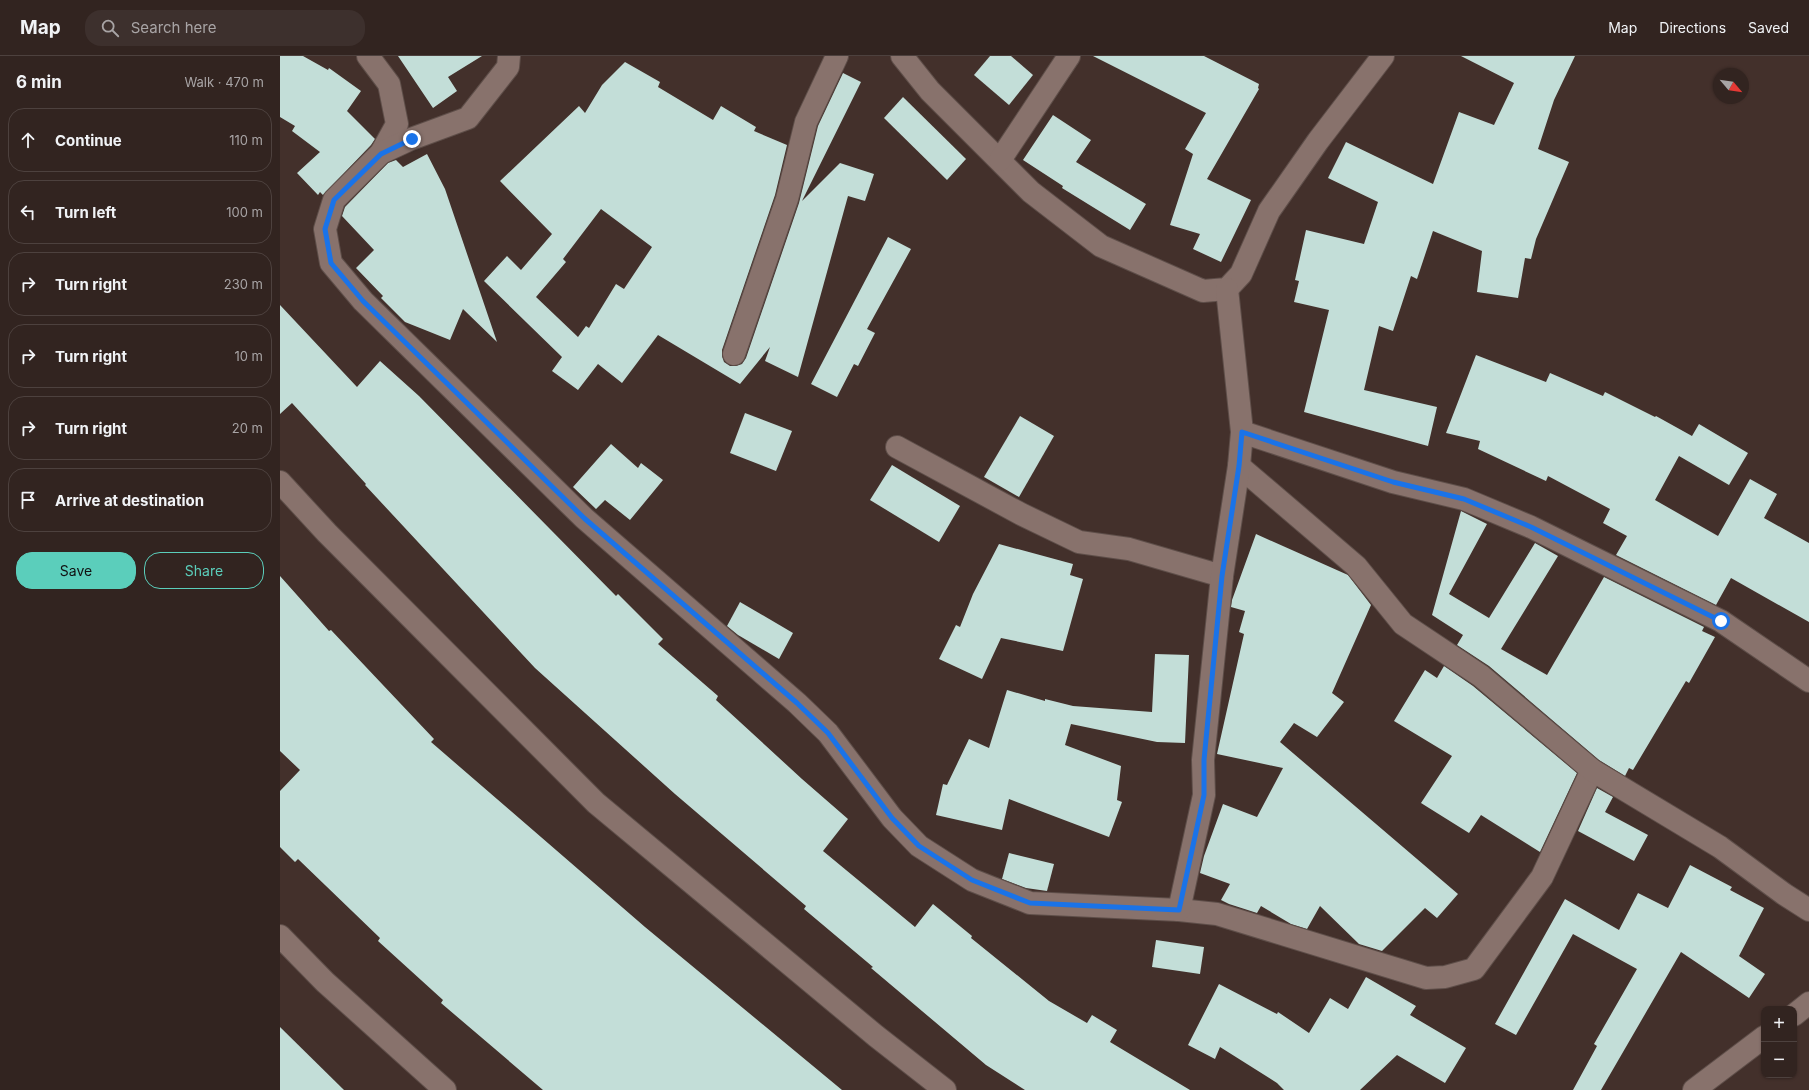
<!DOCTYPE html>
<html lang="en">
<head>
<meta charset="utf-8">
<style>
  body { margin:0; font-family:Inter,sans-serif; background:#3d302d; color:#f1f3f6 }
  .controls { position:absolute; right:12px; bottom:12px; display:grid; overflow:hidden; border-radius:8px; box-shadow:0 1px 3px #0004 }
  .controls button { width:36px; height:36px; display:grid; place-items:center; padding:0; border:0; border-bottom:1px solid #4d413e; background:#322420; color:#f1f3f6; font:20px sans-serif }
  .compass { position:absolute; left:1433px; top:12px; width:36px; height:36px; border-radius:50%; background:#322420; box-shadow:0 1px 3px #0004; rotate:119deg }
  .stop { position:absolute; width:12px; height:12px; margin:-9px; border:3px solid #1a73e8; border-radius:50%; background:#fff }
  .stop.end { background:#1a73e8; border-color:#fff; box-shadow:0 1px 4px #0008 }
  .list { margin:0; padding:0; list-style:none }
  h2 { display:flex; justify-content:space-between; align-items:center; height:52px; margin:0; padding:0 16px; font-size:17px }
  h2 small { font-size:13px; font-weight:400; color:#a8a4a5 }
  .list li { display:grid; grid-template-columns:26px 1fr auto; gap:12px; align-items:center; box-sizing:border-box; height:64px; margin:0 8px 8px; padding:0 8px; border:1px solid #4d413e; border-radius:16px }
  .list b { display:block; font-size:15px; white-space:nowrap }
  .list em { font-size:13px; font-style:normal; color:#a8a4a5 }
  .actions { display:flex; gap:8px; padding:12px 16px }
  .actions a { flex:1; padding:9px 0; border:1px solid #5bcebb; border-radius:16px; text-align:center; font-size:14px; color:#5bcebb }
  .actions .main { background:#5bcebb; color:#111 }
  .icon { flex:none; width:22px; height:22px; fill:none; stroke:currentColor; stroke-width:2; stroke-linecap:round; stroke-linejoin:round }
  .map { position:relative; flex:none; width:1529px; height:1034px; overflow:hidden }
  header { display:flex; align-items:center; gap:24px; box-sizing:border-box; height:56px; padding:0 20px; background:#322420; border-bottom:1px solid #4d413e }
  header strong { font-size:19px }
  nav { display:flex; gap:22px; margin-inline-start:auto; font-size:14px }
  .search { width:280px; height:36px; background:#3d302d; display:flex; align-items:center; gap:10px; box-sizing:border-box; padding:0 14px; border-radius:16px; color:#a8a4a5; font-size:15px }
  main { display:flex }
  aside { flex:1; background:#322420 }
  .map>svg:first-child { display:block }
  .building { fill:#c3ded8; fill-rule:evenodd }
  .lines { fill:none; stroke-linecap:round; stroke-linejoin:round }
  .street-casing { stroke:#5e4e49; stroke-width:24 }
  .street { stroke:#88726c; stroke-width:22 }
  .route { stroke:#1a73e8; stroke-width:5 }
</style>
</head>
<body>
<header>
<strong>Map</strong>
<div class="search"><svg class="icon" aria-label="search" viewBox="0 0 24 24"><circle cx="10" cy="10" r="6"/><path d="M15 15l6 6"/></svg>Search here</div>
<nav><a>Map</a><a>Directions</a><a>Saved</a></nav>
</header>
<main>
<aside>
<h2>6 min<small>Walk · 470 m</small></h2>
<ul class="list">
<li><svg class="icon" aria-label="ahead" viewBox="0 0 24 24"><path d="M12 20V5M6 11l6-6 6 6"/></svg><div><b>Continue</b></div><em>110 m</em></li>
<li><svg class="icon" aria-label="left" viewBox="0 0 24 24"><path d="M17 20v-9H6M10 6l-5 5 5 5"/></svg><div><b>Turn left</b></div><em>100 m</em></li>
<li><svg class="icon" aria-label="right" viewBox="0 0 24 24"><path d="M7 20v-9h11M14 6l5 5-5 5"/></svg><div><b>Turn right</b></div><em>230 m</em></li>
<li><svg class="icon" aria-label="right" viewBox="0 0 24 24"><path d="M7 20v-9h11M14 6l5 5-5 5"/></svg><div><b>Turn right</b></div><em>10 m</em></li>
<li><svg class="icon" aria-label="right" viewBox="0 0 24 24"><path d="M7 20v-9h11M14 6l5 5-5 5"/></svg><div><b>Turn right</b></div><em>20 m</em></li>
<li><svg class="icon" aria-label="arrive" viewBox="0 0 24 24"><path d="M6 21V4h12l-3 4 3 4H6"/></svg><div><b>Arrive at destination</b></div></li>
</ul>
<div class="actions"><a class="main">Save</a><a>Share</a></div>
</aside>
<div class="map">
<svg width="1529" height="1034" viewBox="0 0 1529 1034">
  <rect width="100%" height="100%" fill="#43302b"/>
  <g class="building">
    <path d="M0,0H23L48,14L49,12L81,35L67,55L95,83L91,89L43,139L40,136L38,139L17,117L40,96L12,75L15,70L0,61Z"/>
    <path d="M118,0H202L168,21L177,35L153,52Z"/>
    <path d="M710,0H731L753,19L729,49L694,19Z"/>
    <path d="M813,0H924L979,28L978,32L979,33L927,123L971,144L941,206L913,193L920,178L890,169L913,98L905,93L926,57Z"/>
    <path d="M1181,0H1295L1274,44L1258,93L1289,106L1256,183L1251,203L1245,202L1238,242L1197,236L1202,195L1153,175L1137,223L1131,220L1113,275L1099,270L1084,334L1157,351L1148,390L1024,356L1049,254L1014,246L1019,225L1015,224L1026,174L1084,188L1098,146L1048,122L1066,86L1153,128L1179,56L1214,69L1234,27Z"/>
    <path d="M345,6L380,26L378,31L433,64L441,50L476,71L474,75L507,89L495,139L442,294V300L444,306L450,310H456L462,308L466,302L519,147L538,70L563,17L581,26L522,145L560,107L594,118L585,145L568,140L518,321L485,305L490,291L460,328L378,279L342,327L318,308L298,334L272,315L282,301L204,225L227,200L241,214L272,178L220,125L299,50L305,57L322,29ZM321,153L372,191L344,233L336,228L309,272L306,270L298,281L256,241L286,206L283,203Z"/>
    <path d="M623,41L686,103L667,124L604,62Z"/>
    <path d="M773,59L811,84L796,106L866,148L850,174L782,132L783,130L743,104Z"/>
    <path d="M147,98L165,133L217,286L183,253L170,284L125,266L101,242L103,240L76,212L94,194L62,160L65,151L108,107L116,104L123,111Z"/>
    <path d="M608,181L631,193L587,273L595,277L578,310L574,308L557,341L531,328Z"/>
    <path d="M0,249L77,331L100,305L139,340L336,540L338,538L383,583L378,588L438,640L436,644L522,723L568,763L543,795L635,871L653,848L692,880L691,882L769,945L807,967L812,959L837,974L830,986L910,1034H745L706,1009L591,912L593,911L524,853L526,850L395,738L255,612L85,429L86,428L12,347L0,358Z"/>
    <path d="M1196,299L1266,326L1270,317L1323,340L1325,336L1375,361L1376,360L1412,380L1419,368L1468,397L1449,429L1399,400L1375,444L1438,480L1470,423L1497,438L1484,462L1529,487V566L1451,522L1436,549L1336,499L1347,480L1323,467L1330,453L1268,420L1266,425L1198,393L1200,385L1166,377Z"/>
    <path d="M465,357L512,375L496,415L450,397Z"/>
    <path d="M740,360L774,380L739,441L704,421Z"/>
    <path d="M331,388L358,412L361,407L383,424L350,464L325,444L316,453L293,431Z"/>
    <path d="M612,409L680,450L659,486L590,444Z"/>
    <path d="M1181,455L1207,468L1169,538L1209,562L1255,487L1278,500L1221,593L1267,619L1324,521L1424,571L1422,575L1435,581L1409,627L1406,625L1353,714L1349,712L1345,720L1319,704L1209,610L1177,589L1183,579L1152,559Z"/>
    <path d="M976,478L1068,519L1091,549L1052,637L1064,646L1037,681L1014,667L1000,686L1178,838L1157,862L1145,852L1102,895L1079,888L1040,850L1027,873L1011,868L981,850L977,857L949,848L941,844L950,828L920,817L924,800L943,748L977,761L1003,712L937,698L964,578L959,576L965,555L951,551L952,544Z"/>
    <path d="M719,488L793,508L790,519L803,523L783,595L721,582L702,623L659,603L676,569L680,571L693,538Z"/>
    <path d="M0,520L49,575L51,574L154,683L151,686L365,871L562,1034H263L161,947L163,944L98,885L100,882L18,803L15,806L0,791V735L20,714L0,695Z"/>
    <path d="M460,546L513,577L499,603L458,579L447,570Z"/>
    <path d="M875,598L909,599L905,687L877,686L791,668L785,689L841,710L837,744L842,746L829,781L729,743L722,774L656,759L663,728L667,729L689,683L709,692L727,634L765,645V643L793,650L872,656Z"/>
    <path d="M1164,610L1193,630L1297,717L1260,796L1201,759L1189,777L1141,747L1172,700L1114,665L1145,614L1157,622Z"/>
    <path d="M1317,732L1333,741L1325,756L1368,779L1354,805L1298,775Z"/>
    <path d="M729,797L774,808L767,835L746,832L722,823Z"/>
    <path d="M1410,809L1452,831L1450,834L1484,852L1459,900L1485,918L1469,942L1401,896L1321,1034H1293L1317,990L1314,988L1357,913L1293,878L1236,979L1215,968L1285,843L1339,874L1358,837L1388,852Z"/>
    <path d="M876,884L924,891L920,918L872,911Z"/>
    <path d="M1086,921L1136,950L1130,959L1186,992L1165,1027L1117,999L1080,1034H1004L997,1027L940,991L935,1003L908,989L939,928L997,958L998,956L1029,977L1050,942L1068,953Z"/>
    <path d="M0,971L64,1034H0Z"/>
  </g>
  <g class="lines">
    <g class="street-casing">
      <g id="street">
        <path d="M88,0L109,28L117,68L101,97L54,144L45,173L51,207L83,245L304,462L517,647L548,677L612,762L639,790L692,824L750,847L899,854L937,858L1146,922L1165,921L1194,913L1262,821L1312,714"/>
        <path d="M622,0L650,35L751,136L821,190L923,235L947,233L961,218L989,155L1038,85L1103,0"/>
        <path d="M101,97L131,83L188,62L228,11L229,0"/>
        <path d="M720,104L789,0"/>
        <path d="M454,298L507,143L526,66L557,0"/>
        <path d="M962,376L1113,426L1184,443L1251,471L1441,565L1529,625"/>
        <path d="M617,391L741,458L799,486L849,493L942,520"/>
        <path d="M959,410L1076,510L1123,568L1201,620L1312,714L1440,791L1504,838L1529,854"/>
        <path d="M0,426L47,477L316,747L596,980L665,1034"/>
        <path d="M899,854L924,739L923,704L942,520L959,410L962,376L947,233"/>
        <path d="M0,880L45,926L165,1034"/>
        <path d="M1514,959L1529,947"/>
        <path d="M1414,1034L1484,981"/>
      </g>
    </g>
    <use href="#street" class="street"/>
  </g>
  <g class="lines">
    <path class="route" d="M132,83L101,98L54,144L45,173L51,207L83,245L304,462L517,647L548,677L612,762L639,790L692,824L750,847L899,854L924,739V704L942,520L959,410L962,376L1113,426L1184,443L1251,471L1441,565"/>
  </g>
</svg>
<div class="controls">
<button>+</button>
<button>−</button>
</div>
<svg class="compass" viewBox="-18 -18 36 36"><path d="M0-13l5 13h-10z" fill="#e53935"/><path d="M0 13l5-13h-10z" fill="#a8a4a5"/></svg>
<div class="stop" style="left:1441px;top:565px"></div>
<div class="stop end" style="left:132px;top:83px"></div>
</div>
</main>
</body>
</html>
